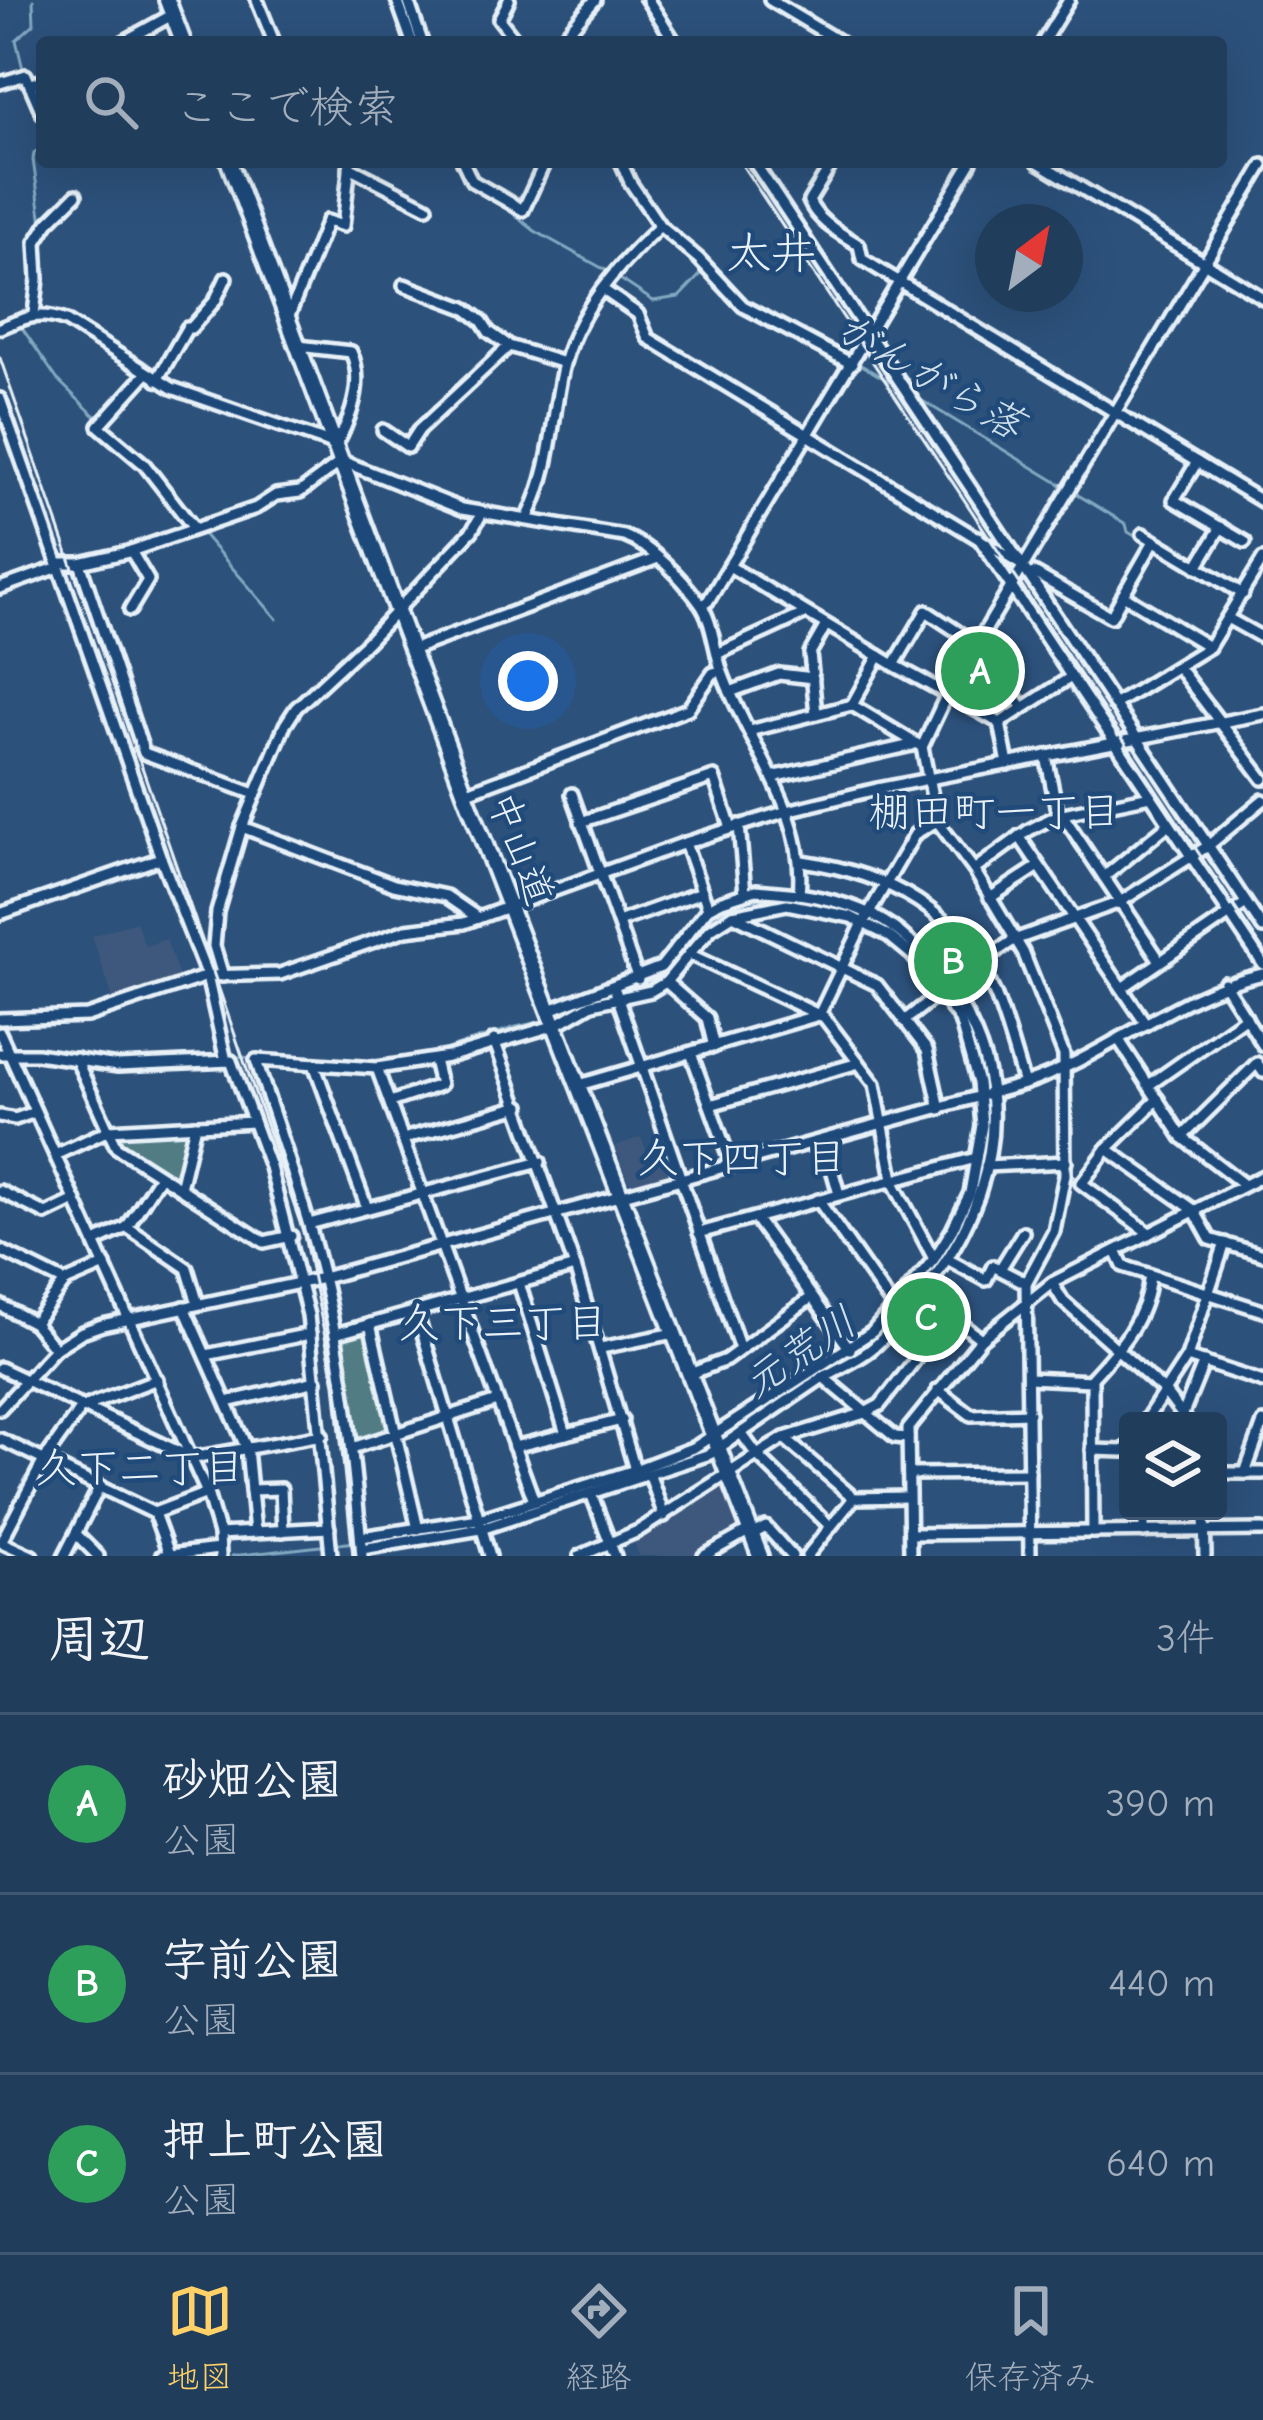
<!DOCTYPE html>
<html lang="ja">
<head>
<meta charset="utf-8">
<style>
  body { margin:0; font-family:"Comic Neue","Klee One",sans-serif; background:#294462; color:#f1f3f6 }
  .controls { position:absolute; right:36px; bottom:36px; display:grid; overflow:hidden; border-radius:12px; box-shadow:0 12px 48px #0002 }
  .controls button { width:108px; height:108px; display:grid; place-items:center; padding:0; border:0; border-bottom:3px solid #3e5672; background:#213d5c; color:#f1f3f6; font:60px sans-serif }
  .compass { position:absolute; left:975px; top:204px; width:108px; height:108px; border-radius:50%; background:#213d5c; box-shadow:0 12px 48px #0002; rotate:32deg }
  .you { position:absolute; left:528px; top:681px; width:42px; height:42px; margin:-30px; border:9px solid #fff; border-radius:50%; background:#1a73e8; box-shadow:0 0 0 18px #1a73e833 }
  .badge { display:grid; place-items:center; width:78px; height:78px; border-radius:50%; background:#ffd166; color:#fff; font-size:39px; font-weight:700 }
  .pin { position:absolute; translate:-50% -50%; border:6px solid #fff; box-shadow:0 3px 12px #0006 }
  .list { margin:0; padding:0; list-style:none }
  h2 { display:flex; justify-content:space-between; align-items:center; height:156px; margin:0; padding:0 48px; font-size:51px }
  h2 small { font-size:39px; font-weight:400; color:#a2aebb }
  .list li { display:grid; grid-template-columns:78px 1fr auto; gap:36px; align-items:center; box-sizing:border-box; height:180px; padding:0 48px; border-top:3px solid #3e5672 }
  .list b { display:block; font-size:45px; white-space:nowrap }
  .list p { margin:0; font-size:39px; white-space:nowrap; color:#a2aebb }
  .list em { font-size:39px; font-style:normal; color:#a2aebb }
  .icon { flex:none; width:66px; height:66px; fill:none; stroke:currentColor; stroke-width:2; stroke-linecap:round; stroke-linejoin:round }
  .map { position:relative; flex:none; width:1263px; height:1556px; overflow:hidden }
  .search { position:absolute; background:#213d5c; box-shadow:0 12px 48px #0002; left:36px; right:36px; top:36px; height:132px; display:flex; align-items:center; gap:30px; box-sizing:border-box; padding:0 42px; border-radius:12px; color:#a2aebb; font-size:45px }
  .sheet { height:696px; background:#213d5c }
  nav { display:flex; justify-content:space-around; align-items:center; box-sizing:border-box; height:168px; border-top:3px solid #3e5672; background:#213d5c; font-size:33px; color:#a2aebb }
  nav a { display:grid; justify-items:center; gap:6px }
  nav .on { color:#ffd166 }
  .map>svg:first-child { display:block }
  .built { fill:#3c597c }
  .green { fill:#517b83; stroke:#9cb6be; stroke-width:3 }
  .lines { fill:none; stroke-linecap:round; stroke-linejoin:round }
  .stream { stroke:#83a8c0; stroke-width:3 }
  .minor-casing { stroke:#e8f1f8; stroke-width:18 }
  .highway-casing { stroke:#e8f1f8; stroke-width:22 }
  .minor { stroke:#1f4a7a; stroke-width:9 }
  .highway { stroke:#1f4a7a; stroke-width:14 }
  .rail { stroke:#e8f1f8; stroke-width:3 }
  .labels { text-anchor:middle; stroke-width:9; stroke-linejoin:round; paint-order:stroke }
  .street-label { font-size:39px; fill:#e8f1f8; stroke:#1f4a7a }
  .water-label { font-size:42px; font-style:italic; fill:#cfdfea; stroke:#1f4a7a }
  .neighbourhood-label { font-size:42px; fill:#e8f1f8; stroke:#1f4a7a }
  .quarter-label { font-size:45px; fill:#e8f1f8; stroke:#1f4a7a }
</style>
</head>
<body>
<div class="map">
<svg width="1263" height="1556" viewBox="0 0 1263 1556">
  <rect width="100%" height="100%" fill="#2c517b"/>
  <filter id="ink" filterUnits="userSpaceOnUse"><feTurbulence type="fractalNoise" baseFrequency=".00833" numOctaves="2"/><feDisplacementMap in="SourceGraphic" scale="24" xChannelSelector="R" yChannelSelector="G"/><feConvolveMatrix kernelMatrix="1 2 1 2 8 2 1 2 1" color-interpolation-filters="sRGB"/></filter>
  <g filter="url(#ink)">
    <g class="built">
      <path d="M136,921L145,946L166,939L180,980L114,1002L92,936Z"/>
      <path d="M641,1137L647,1152L664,1146L672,1176L637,1186L628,1180L615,1146Z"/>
      <path d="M720,1483L739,1530L696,1556H639L632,1536Z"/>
    </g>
    <g class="green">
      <path d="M979,651L1017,705L999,718L955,690Z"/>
      <path d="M959,943L972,962L949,979L935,960Z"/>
      <path d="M191,1130L177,1183L119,1145L114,1133Z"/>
      <path d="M921,1299L946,1316L933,1335L907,1315Z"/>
      <path d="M368,1328L392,1432L359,1443L355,1441L339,1339L342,1335Z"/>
    </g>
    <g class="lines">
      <g class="stream">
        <path d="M24,73L16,40L34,24L33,0"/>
        <path d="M39,116L42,139"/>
        <path d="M458,162L468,182"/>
        <path d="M496,200L535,231L609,272"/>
        <path d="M39,230L42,223L33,160L34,153L42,147"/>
        <path d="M617,277L653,301L679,297L703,272"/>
        <path d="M20,325L57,379L98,419"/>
        <path d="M807,335L846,356"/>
        <path d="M854,361L897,386"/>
        <path d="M916,397L1126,524L1128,532L1147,543"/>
        <path d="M201,532L277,619"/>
        <path d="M1155,548L1232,596L1230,605"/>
        <path d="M1230,626L1263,646"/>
        <path d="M928,967L951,998"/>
        <path d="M606,996C636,988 659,980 679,956C691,942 702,923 717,913C762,883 837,904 881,925"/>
        <path d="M558,1019L585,1002"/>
        <path d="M0,1049H28"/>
        <path d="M975,1050L987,1117"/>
        <path d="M61,1053L123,1062"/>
        <path d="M425,1056L516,1027L548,1020"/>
        <path d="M235,1057L387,1062"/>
        <path d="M979,1176L987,1132"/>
        <path d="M870,1345L896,1316"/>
        <path d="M723,1437L862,1350"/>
        <path d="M663,1465L709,1445"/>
        <path d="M486,1522L523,1511"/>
        <path d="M232,1556L418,1535"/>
      </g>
      <g class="minor-casing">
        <g id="minor">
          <path d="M257,0L274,42"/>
          <path d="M397,0L412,42"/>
          <path d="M408,0L422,42"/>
          <path d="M509,0L499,19L517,42"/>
          <path d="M648,0L675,42"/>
          <path d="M770,0L840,42"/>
          <path d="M123,42L172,15"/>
          <path d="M559,42L595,0"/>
          <path d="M1043,42L1069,0"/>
          <path d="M0,83L26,75L30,85L42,80"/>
          <path d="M30,85L42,113"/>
          <path d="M463,162L472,181L523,210L545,162"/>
          <path d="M621,162L630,182L660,226L699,259L743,306L852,364"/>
          <path d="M754,162L1263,928"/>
          <path d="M833,162L809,201C818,222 840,233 859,245L862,259L1263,502"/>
          <path d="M1038,162L1263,298"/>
          <path d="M349,167L427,207"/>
          <path d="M404,285L465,308L482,321L489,332L509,346L564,363"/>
          <path d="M602,289L638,314L648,338L1020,564"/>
          <path d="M34,314L38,279L36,242L48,223L76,195"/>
          <path d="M288,318L327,221L343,226L350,162"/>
          <path d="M0,328C26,317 40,311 66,321L172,388L336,445C351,418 365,382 351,352L298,346"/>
          <path d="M146,374L99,426L144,464L193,527"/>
          <path d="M157,380L187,328H191L215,301L226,278"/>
          <path d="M0,399L161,858L207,976L226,1061"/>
          <path d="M383,430L408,447L419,430L509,346"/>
          <path d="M1197,462L1174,500L1245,542"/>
          <path d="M528,517C552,467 551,424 562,372C574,314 618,265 660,226"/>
          <path d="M1143,534L1243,594"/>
          <path d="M978,537L1263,964"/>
          <path d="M58,563H80L128,552L256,508L276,495L300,492L342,461L462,509L624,536C653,547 681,577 699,602C713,620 714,650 722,672C748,746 808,812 799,894C871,905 906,927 948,986C1027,1095 992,1217 908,1309C894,1325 881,1344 863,1355C851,1363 836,1370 823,1377"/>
          <path d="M80,563L144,753L255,794"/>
          <path d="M729,566L894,665L1000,723L1008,764"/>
          <path d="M1197,567L1221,527"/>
          <path d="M1029,575L1034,573L1111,617L1123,595L1209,647"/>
          <path d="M0,588L59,567"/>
          <path d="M1123,595L1154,541"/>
          <path d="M702,605L708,601L971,162"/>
          <path d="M130,610L148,580L131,551"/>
          <path d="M1229,619L1263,638"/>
          <path d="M414,649L658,558"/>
          <path d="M717,654L806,613"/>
          <path d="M894,665L926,611L981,647L1023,708"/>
          <path d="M1178,667L1263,779"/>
          <path d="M730,692L779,674L813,678"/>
          <path d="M852,705L879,656"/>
          <path d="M1114,705L1209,647L1263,559"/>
          <path d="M816,714L810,653L826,625"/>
          <path d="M1000,723L1071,677"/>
          <path d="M749,731L852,705L922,747"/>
          <path d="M1046,756L1058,815"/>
          <path d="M772,777L912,745"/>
          <path d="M465,793L688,709L713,673L721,671"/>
          <path d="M572,794L638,979"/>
          <path d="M1062,814L1160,961"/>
          <path d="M581,822L714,777L731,828"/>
          <path d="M739,825L745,893"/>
          <path d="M242,827L394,885L446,896L478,918"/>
          <path d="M1019,836L1146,1024"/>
          <path d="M685,843L708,908"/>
          <path d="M802,861C889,874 959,910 995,994C1007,1023 1015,1055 1024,1084"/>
          <path d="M974,870L1029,830L1058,815L1151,796"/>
          <path d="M1104,877L1169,824"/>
          <path d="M990,898L1039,866"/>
          <path d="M0,914L161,858"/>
          <path d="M733,915L877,985L927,1050L940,1109"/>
          <path d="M618,922L702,892"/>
          <path d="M931,962L960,940"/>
          <path d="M223,976L214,946L217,912L242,827L285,725L296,708L367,642L472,531L482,513"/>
          <path d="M666,982L707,1018L714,1047"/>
          <path d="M1224,983L1263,1045"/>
          <path d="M947,984L1014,940L1120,902L1208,846L1263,800"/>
          <path d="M614,987L740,1349"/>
          <path d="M1122,988L1246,903"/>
          <path d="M550,1010L661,967L708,908L722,901L756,890L799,894"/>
          <path d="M0,1019L87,1016L207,976L280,974L406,930L464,923L685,843L787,811L877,789L1263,714"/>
          <path d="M904,1021L940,993"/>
          <path d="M0,1033L207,1493L219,1534L220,1556"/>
          <path d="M494,1040L575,1267L635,1470"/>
          <path d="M1119,1040L1182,1137L1243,1184"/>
          <path d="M691,1053L732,1166"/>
          <path d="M0,1054H37L118,1066L231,1061L270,1167L308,1315L331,1555"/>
          <path d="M76,1059L116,1147L264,1242L291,1236"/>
          <path d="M314,1064L367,1208"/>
          <path d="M377,1068L534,1501"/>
          <path d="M579,1085L819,1015L824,1017L875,1084L894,1184L934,1259"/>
          <path d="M1149,1085L1246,1017"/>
          <path d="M390,1102L440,1085L434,1060"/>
          <path d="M710,1105L859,1063"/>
          <path d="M0,1116L15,1119L35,1112"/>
          <path d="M1182,1137L1257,1063L1263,1072"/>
          <path d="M403,1139L520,1106"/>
          <path d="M824,1141L839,1194"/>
          <path d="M1107,1149L1194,1210L1210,1239L1263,1255"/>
          <path d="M55,1155L109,1130L253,1122"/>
          <path d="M986,1166L1066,1162"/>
          <path d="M1081,1183L1149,1233"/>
          <path d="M1082,1183L1107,1149L1158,1099"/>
          <path d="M180,1188L195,1125"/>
          <path d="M0,1191L46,1214L75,1200"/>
          <path d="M818,1200L894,1308L933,1339"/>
          <path d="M755,1218L850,1349"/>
          <path d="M309,1224L540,1162"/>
          <path d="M127,1227L160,1176"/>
          <path d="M699,1233L976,1158"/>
          <path d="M95,1242L127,1227L187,1268L198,1304"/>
          <path d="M0,1250L65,1282"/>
          <path d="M1116,1251L1123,1266L1263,1311"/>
          <path d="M949,1260L986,1280L993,1266L1026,1283"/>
          <path d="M1000,1269L1023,1232"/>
          <path d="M519,1283L566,1434"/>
          <path d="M1052,1283L1063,1301L1164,1391L1187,1421"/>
          <path d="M923,1293L981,1339"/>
          <path d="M0,1305L34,1323L55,1349"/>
          <path d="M184,1307L247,1449L255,1532"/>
          <path d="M416,1311L490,1556"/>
          <path d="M34,1323L65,1282L105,1265"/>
          <path d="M370,1324L418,1529"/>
          <path d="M335,1334L575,1267"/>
          <path d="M601,1348L674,1333"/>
          <path d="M206,1355L310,1334"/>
          <path d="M1187,1357L1263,1382"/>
          <path d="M0,1368L192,1458L322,1435"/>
          <path d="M690,1374L726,1360L812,1297"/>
          <path d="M1028,1378L1092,1381L1093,1532"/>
          <path d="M1090,1380C1120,1348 1146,1319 1150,1275"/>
          <path d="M938,1390L971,1415L1029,1413"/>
          <path d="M227,1402L316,1381"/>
          <path d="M0,1409L55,1349L82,1332L102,1325L323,1278L1024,1084C1108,1056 1176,993 1263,974"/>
          <path d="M1183,1414L1204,1362"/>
          <path d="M1145,1421L1187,1357L1225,1243"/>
          <path d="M741,1433L757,1455L830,1526"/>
          <path d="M784,1438L854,1498"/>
          <path d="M0,1439L154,1513L207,1493"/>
          <path d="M514,1447L622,1420"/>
          <path d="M352,1448L497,1401"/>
          <path d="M1092,1450L1124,1451L1128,1446"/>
          <path d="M1218,1473H1263"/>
          <path d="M1245,1473L1263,1423"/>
          <path d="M909,1474L1029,1473"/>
          <path d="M650,1476L664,1516"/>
          <path d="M251,1490L281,1489L283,1531"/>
          <path d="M592,1496L615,1556"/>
          <path d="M1144,1511V1532"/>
          <path d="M1204,1511L1205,1556"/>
          <path d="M154,1513L169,1554"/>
          <path d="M76,1534L98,1556"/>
          <path d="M219,1534L329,1528"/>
          <path d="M910,1534L1263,1530"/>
          <path d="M751,1535L766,1527L792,1556"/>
          <path d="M361,1537L479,1519L635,1470L695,1447L872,1332L934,1259L952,1230L970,1193L982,1125L978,1083L960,1020L912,955L889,936L851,917L787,904L733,915L711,929L689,954"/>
          <path d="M362,1549L481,1529L710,1454L823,1377L895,1437L908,1438"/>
          <path d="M32,1556L1,1542L44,1460L81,1408L157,1379"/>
          <path d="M64,1556L100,1486"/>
          <path d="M161,1556L219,1549"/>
          <path d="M362,1556C354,1464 345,1372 324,1281C306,1206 279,1133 256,1060L377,1068L448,1057L556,1025L592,1004L651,991L666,982L689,954L819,1015L863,923L915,834L937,821"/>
          <path d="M580,1556L638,1531L784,1438L865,1413L880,1405L951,1314"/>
          <path d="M704,1556L750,1530"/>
          <path d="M807,1556L854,1498L908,1497"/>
          <path d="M910,1556L908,1429L981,1339L1052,1283L1263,1176"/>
          <path d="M1030,1556L1026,1283L1054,1231L1065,1175L1064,1055L1023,952L974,870L937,821L922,747L947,694L1263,165"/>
        </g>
      </g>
      <g class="highway-casing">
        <g id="highway">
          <path d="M167,0L183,42"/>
          <path d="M229,162L465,793L760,1556"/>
        </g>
      </g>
      <use href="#minor" class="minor"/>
      <use href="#highway" class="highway"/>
      <g class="rail">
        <path d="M638,0L666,42"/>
        <path d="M740,162L1263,950"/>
        <path d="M0,358L303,1231L335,1384L353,1556"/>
      </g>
    </g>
  </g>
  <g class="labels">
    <g class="street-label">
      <text transform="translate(522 848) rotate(69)" y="14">中山道</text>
    </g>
    <g class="water-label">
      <text transform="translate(930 375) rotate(30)" y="15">がんがら落</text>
      <text transform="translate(799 1351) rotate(-34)" y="15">元荒川</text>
    </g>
    <g class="neighbourhood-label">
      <text x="995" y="826">棚田町一丁目</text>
      <text x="742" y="1172">久下四丁目</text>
      <text x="503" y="1337">久下三丁目</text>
      <text x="140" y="1482">久下二丁目</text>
    </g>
    <g class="quarter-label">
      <text x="771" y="268">太井</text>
    </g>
  </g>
</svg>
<div class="controls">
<button><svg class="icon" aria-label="layers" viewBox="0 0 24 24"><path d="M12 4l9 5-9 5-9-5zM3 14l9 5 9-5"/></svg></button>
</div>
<svg class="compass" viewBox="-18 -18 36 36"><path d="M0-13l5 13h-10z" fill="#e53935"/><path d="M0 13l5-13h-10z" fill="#a2aebb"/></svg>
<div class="you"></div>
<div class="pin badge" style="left:980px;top:671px;background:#2e9e5b">A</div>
<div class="pin badge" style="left:953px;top:961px;background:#2e9e5b">B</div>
<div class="pin badge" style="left:926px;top:1317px;background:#2e9e5b">C</div>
<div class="search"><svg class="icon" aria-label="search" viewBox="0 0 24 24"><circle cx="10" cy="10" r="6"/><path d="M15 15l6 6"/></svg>ここで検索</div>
</div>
<section class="sheet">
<h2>周辺<small>3件</small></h2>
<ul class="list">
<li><span class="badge" style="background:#2e9e5b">A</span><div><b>砂畑公園</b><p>公園</p></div><em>390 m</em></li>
<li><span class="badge" style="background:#2e9e5b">B</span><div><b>字前公園</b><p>公園</p></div><em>440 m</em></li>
<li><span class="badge" style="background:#2e9e5b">C</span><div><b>押上町公園</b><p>公園</p></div><em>640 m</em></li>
</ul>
</section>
<nav>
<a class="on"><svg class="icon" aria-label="map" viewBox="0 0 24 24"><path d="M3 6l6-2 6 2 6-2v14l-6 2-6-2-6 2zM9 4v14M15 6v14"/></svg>地図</a>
<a><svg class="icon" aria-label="directions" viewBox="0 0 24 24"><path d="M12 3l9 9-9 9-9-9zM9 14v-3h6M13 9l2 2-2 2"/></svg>経路</a>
<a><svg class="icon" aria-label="saved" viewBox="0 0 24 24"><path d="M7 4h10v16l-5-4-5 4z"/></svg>保存済み</a>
</nav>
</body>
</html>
